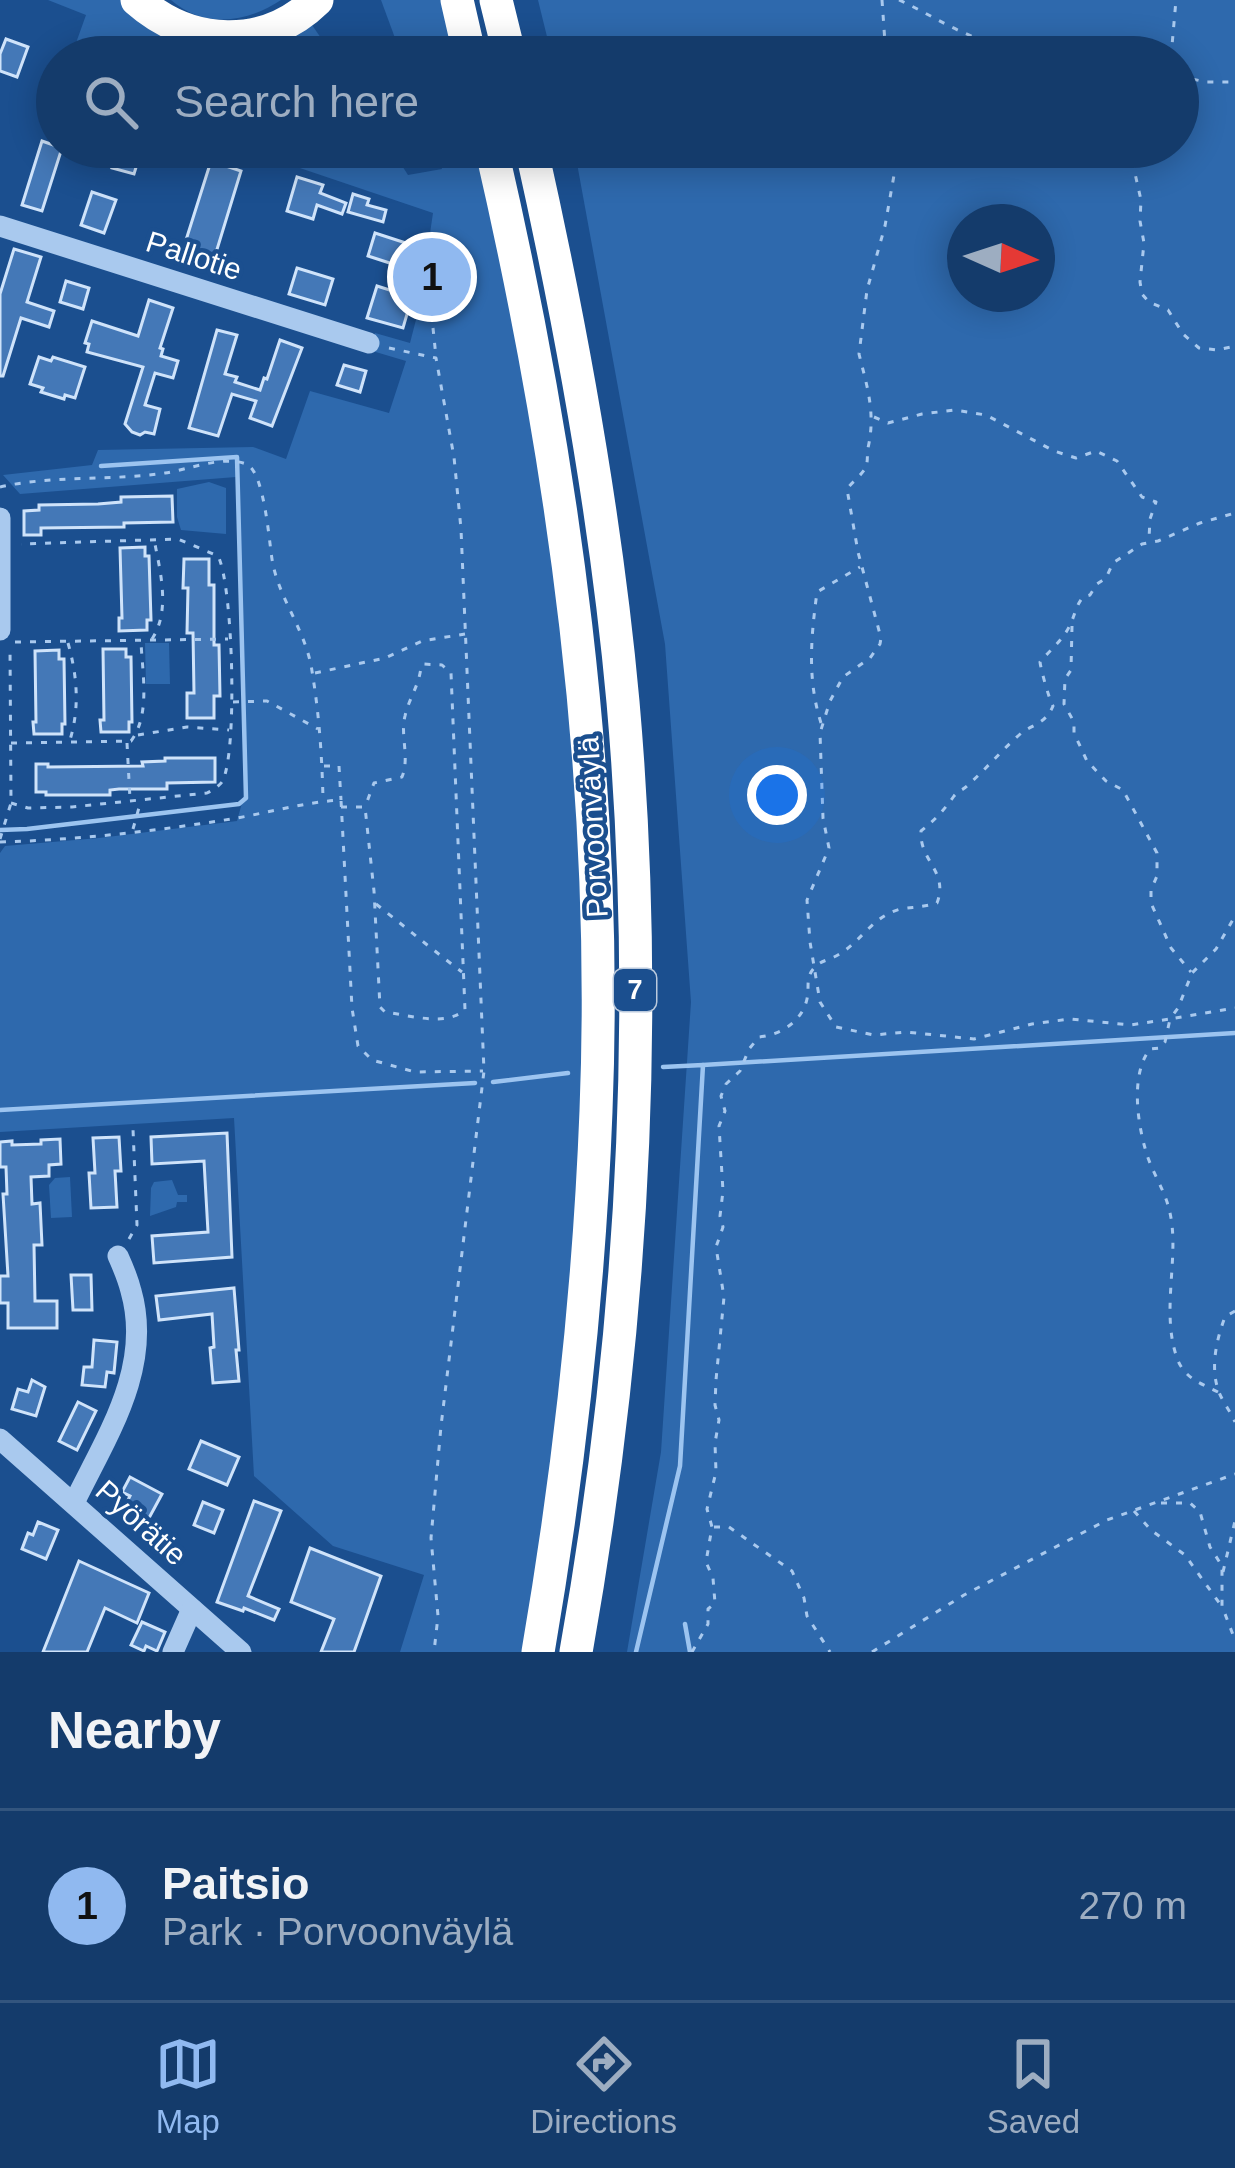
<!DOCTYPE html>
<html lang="en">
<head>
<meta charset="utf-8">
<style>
  body { margin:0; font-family:Arial,sans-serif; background:#1d4271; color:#f1f3f6 }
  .compass { position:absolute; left:947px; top:204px; width:108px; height:108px; border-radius:50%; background:#143b6b; box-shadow:0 6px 30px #0003; rotate:93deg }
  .you { position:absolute; left:777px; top:795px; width:42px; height:42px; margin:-30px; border:9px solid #fff; border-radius:50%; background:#1a73e8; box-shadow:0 0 0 18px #1a73e833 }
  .badge { display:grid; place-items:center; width:78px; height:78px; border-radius:50%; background:#90b9f0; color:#111; font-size:39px; font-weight:700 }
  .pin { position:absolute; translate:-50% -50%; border:6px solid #fff; box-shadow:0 3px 12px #0006 }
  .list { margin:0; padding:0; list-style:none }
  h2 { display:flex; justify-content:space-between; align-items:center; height:156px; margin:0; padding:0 48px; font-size:51px }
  h2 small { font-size:39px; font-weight:400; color:#9dadc1 }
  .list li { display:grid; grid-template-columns:78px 1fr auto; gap:36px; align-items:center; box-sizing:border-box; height:192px; padding:0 48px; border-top:3px solid #33557e }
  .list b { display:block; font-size:45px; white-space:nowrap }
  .list p { margin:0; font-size:39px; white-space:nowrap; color:#9dadc1 }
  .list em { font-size:39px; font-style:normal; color:#9dadc1 }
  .icon { flex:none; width:66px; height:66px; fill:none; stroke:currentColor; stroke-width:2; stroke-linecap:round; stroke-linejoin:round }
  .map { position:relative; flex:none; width:1235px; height:1652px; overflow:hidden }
  .search { position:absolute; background:#143b6b; box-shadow:0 6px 30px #0003; left:36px; right:36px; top:36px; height:132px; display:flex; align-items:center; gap:30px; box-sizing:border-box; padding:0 42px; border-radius:66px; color:#9dadc1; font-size:45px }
  .sheet { height:348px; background:#143b6b }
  nav { display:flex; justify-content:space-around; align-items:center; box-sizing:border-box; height:168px; border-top:3px solid #33557e; background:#143b6b; font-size:33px; color:#9dadc1 }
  nav a { display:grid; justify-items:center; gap:6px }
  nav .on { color:#90b9f0 }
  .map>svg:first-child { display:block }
  .green { fill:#2e69ad; fill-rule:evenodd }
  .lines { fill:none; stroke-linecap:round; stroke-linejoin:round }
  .stream { stroke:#9cc4f0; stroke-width:4.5 }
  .building { fill:#4478b7; stroke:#cfe3fa; stroke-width:3 }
  .path { stroke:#a9c9ee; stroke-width:3; stroke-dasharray:6 9; stroke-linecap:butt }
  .minor { stroke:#a9c9ee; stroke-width:21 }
  .highway { stroke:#fff; stroke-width:33 }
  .labels { text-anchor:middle; stroke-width:9; stroke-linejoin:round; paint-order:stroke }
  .shield { fill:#1b4f8f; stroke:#bbcadd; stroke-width:3 }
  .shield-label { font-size:27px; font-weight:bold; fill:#fff }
  .street-label { font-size:30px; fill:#fff; stroke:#1b4f8f }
</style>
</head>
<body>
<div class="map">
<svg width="1235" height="1652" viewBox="0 0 1235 1652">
  <rect width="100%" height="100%" fill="#1b4f8f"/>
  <g class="green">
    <path d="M48,0H129L158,24L312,25L334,57H71L86,15Z"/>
    <path d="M171,0H281C247,23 204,29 171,0Z"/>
    <path d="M381,0H442L455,57H402Z"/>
    <path d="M538,0H1235V1652H627L661,1452L691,1002L665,644L574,147H1178V57H552ZM965,222H1037V294H965Z"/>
    <path d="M238,147H390L408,175L442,169L435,147H475C503,271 529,396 548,521C580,731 589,963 578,1174C575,1237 572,1301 565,1364C554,1460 537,1556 523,1652H400L424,1575L333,1546L254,1476L234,1118L0,1132V853L5,846L99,838L237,821L245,792L236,477L20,494L3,475L92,465L98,450L253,447L286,459L310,391L389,413L406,361L369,350L375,333L410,343L419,308L433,213Z"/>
    <path d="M209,482L226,488V534L181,530L177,517V489Z"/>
    <path d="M145,643H169L170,684H146Z"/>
    <path d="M70,1177L72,1217L51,1218L49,1185L55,1178Z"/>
    <path d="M172,1180L178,1195H187V1202H177L176,1207L150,1216L151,1188L154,1182Z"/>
  </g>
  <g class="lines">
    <g class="stream">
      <path d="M0,830L27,829L239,804L246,798L237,457L101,466"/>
      <path d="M703,1065L1235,1033"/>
      <path d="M493,1082L568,1073"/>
      <path d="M0,1110L475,1083"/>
      <path d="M685,1624L690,1652"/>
      <path d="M636,1652L680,1466L703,1065L663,1067"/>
    </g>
  </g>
  <g class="building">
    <path d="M6,39L28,47L17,77L0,71V54Z"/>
    <path d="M42,141L62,148L42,211L22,205Z"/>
    <path d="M119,147L141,151L134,174L112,168Z"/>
    <path d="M211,161L241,171L211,269L180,259Z"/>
    <path d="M297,177L323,185L320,193L346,203L342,214L317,205L313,219L287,211Z"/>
    <path d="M92,192L116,200L104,233L81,225Z"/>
    <path d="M353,194L369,199L367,205L386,210L383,222L348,212Z"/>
    <path d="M375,233L409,244L402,267L368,256Z"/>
    <path d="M14,249L41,257L27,302L54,311L49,327L21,318L3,376H0V294Z"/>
    <path d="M297,268L333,279L325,305L289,294Z"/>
    <path d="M66,281L89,288L83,309L60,302Z"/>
    <path d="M377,286L412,297L403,328L367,318Z"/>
    <path d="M149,300L173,308L160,348L163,349L161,356L178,361L173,378L155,373L145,405L160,409L154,434L145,432L140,435L132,432L125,424L143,367L87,352L89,344L85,343L92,321L138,336Z"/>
    <path d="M217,330L237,335L225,374L237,377L235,382L260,390L264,378L267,379L280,340L302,348L272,426L250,418L256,401L232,394L218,436L189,428Z"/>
    <path d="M39,357L51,361L53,357L85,367L75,398L65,395L64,399L41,392L43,388L30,384Z"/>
    <path d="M344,365L366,371L360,392L337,385Z"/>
    <path d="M172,496L173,522L124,523V527L41,528V535H24V511L39,510V505L98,504L121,502V497Z"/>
    <path d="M145,547V556H149L151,620H147V630L119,631V618H122L120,548Z"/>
    <path d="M184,559H209V585H214V645H219L220,696H214V718H187V693H194L193,633H187L188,588H183Z"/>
    <path d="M103,649H126V657H131L132,722H129V732H101L100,720H104Z"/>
    <path d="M59,650V659H64L65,724H62V734H34L33,722H36L35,651Z"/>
    <path d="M165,758H215V782L167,783V789H119L110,790V795H46V792H36V764H48V767L143,766L142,762L165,761Z"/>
    <path d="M227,1133L232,1257L154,1263L152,1236L208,1232L204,1161L152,1164L151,1137Z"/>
    <path d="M119,1137L121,1171H115L117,1207L91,1208L89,1173H95L93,1138Z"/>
    <path d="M60,1139L61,1164L49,1165V1176L31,1177L32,1204L40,1203L42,1245H34L35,1301H57V1328H8V1303H0V1276H8L3,1194H7L6,1167H0V1142L12,1141V1145L41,1144V1140Z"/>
    <path d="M71,1275H91L92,1310H73Z"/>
    <path d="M234,1288L239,1350H236L239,1381L213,1383L210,1348L214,1347L212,1314L159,1320L156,1296Z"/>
    <path d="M94,1340L117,1342L114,1373L107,1372L105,1387L82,1385L84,1367H92Z"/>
    <path d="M32,1380L45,1387L36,1416L12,1409L18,1389L28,1392Z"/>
    <path d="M78,1402L96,1411L77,1450L59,1441Z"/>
    <path d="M201,1441L239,1457L227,1485L189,1469Z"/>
    <path d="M130,1477L162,1494L149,1518L125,1506L130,1496L122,1492Z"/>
    <path d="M254,1501L281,1511L248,1596L279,1609L274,1620L244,1608L243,1611L217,1602Z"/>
    <path d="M203,1502L223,1510L214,1533L194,1525Z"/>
    <path d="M38,1522L58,1530L46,1559L22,1549L28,1533L33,1535Z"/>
    <path d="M310,1548L381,1576L354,1652H321L334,1619L291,1602Z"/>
    <path d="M79,1561L149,1593L137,1623L105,1608L87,1652H43Z"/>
    <path d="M142,1622L165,1632L157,1651L146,1646L144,1651L131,1645Z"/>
  </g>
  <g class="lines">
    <g class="path">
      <path d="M882,0L886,57"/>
      <path d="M899,0C928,13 955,32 986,41C1007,47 1031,45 1050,57"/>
      <path d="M1066,57H1069"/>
      <path d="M1171,57L1176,0"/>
      <path d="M1178,76L1206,82H1235"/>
      <path d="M899,147L885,226L867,290L859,354C867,386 876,413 868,448C867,454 868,461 866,467C862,475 852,482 847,489L858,552L881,638L880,644L870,658L843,677L830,701L820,733L823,818L829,848L807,900L810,942L820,1002L836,1027L874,1035L906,1032L974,1039L1032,1024L1070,1019L1130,1025L1170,1019L1178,1008L1192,973L1216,949L1235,916"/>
      <path d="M1129,147L1141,200L1140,221L1144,243L1140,282L1142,294L1149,302L1168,310L1183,334L1199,348L1217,350L1235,346"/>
      <path d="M433,328L436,357"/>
      <path d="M389,348L436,358L454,457L461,529L484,1071L441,1426L431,1538L438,1616L434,1652"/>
      <path d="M874,417L888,423L922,414L955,410L986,415L1054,451L1076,458L1096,451L1117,461L1142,497L1156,502L1150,519L1149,539"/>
      <path d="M0,487C53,475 112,481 165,473C187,470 223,455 246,464C264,470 269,540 272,559C278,598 306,630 312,671C319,713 322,756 323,799"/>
      <path d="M1072,626L1071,670L1065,679L1064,704L1074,722V733L1087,761L1106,781L1123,790L1157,853V876L1151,890V903L1171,948L1191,972"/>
      <path d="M152,639C171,610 160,571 154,539"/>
      <path d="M15,642L228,639"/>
      <path d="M68,643C77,675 80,707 70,740"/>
      <path d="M315,673L385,658L422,641L465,634"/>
      <path d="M233,702L267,701L318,729"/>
      <path d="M821,723C807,679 811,637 817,592L860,567"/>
      <path d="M138,735L187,727L229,730"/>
      <path d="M11,743L131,741C151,714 142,672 141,641"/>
      <path d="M127,743L130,799"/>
      <path d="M324,766H339L341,800"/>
      <path d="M11,803L28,808L72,807L207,793C213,790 218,787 222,782C238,755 233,584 218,556L178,539L21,544"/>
      <path d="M341,807H365L374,891L380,1007L385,1012C409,1015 445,1027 465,1010L451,673L442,665L423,664L421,667C419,686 409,698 405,716C400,736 410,757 402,777L374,783L365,807"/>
      <path d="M133,829L140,804"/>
      <path d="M0,839L11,803L10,647"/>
      <path d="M0,842C77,840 156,831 231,819C268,813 304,802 341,800L352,1008L358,1046L372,1060L415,1072L483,1071"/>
      <path d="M376,904C405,927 433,950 462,972"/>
      <path d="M129,1239L137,1225L133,1129"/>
      <path d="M1235,1311L1225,1317C1217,1338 1211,1364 1217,1386C1220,1399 1230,1410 1235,1422"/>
      <path d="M1218,1392C1200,1383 1184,1378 1177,1358C1160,1310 1181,1253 1169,1209C1164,1188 1150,1169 1145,1148C1137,1120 1131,1073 1150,1049L1160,1048L1165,1042L1170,1019L1235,1008"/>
      <path d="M1161,1503H1190L1200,1512L1210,1547L1222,1566V1606L1235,1640"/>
      <path d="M1134,1511L1151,1530L1185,1555L1220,1604"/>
      <path d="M714,1527H729L792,1571L804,1598L807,1616L830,1652"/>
      <path d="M1223,1572L1235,1521"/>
      <path d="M692,1652L708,1624V1609L715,1603L713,1578L706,1562L712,1527L707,1509L716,1472L715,1443L719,1420L715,1405L716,1380L724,1297L716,1247L723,1227L720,1216L723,1191L719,1126L725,1111L721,1096L726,1084L740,1071L749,1049L759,1037C780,1035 802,1022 807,999C810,984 804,977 817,965C822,961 828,960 834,957C860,945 871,916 901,909C913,907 924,907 937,903C949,871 919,861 921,831C935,820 944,810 954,796C959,790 964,790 969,784C986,769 1000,752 1018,736C1031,724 1045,725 1053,706C1049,699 1041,670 1040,662C1050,650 1062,641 1069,627C1075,616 1075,607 1083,597L1090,595L1097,584L1106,578L1113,563L1142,544L1158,541L1200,523L1235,513"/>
      <path d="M872,1652L964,1595L1107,1520L1235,1474"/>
    </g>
    <g class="minor">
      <path d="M0,226L369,343"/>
      <path d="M0,518V630"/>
      <path d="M0,1439L241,1652"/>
      <path d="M74,1503C106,1437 153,1368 131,1291C128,1279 123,1267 118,1256"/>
      <path d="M173,1652L192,1609"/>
    </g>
    <g class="highway">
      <path d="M137,0C190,47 265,51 317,0"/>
      <path d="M457,0L470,57"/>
      <path d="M496,0L510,57"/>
      <path d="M491,147C564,462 609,787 596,1111C589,1293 569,1472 538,1652"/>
      <path d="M531,147C572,330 606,515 623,702C651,1020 632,1338 576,1652"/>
    </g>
  </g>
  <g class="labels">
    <rect class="shield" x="614" y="969" width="42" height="42" rx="9"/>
    <g class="shield-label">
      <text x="635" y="999">7</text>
    </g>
    <g class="street-label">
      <text transform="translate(194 256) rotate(18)" y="10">Pallotie</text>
      <text transform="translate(593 827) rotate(-93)" y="10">Porvoonväylä</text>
      <text transform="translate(141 1523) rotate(42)" y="10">Pyörätie</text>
    </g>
  </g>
</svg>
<svg class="compass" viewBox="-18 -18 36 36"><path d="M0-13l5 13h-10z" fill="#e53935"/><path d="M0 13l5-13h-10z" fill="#9dadc1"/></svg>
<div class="you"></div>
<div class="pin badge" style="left:432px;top:277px">1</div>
<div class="search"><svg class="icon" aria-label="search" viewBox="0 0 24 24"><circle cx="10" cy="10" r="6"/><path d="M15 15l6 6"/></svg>Search here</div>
</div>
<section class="sheet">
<h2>Nearby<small></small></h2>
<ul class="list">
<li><span class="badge">1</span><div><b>Paitsio</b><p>Park · Porvoonväylä</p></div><em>270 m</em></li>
</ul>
</section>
<nav>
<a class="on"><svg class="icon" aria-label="map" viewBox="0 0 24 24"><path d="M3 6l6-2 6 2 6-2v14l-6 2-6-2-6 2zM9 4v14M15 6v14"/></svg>Map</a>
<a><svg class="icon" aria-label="directions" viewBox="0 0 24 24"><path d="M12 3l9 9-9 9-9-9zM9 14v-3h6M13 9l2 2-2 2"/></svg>Directions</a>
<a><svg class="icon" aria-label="saved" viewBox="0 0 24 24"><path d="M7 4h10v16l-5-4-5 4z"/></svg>Saved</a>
</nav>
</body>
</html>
